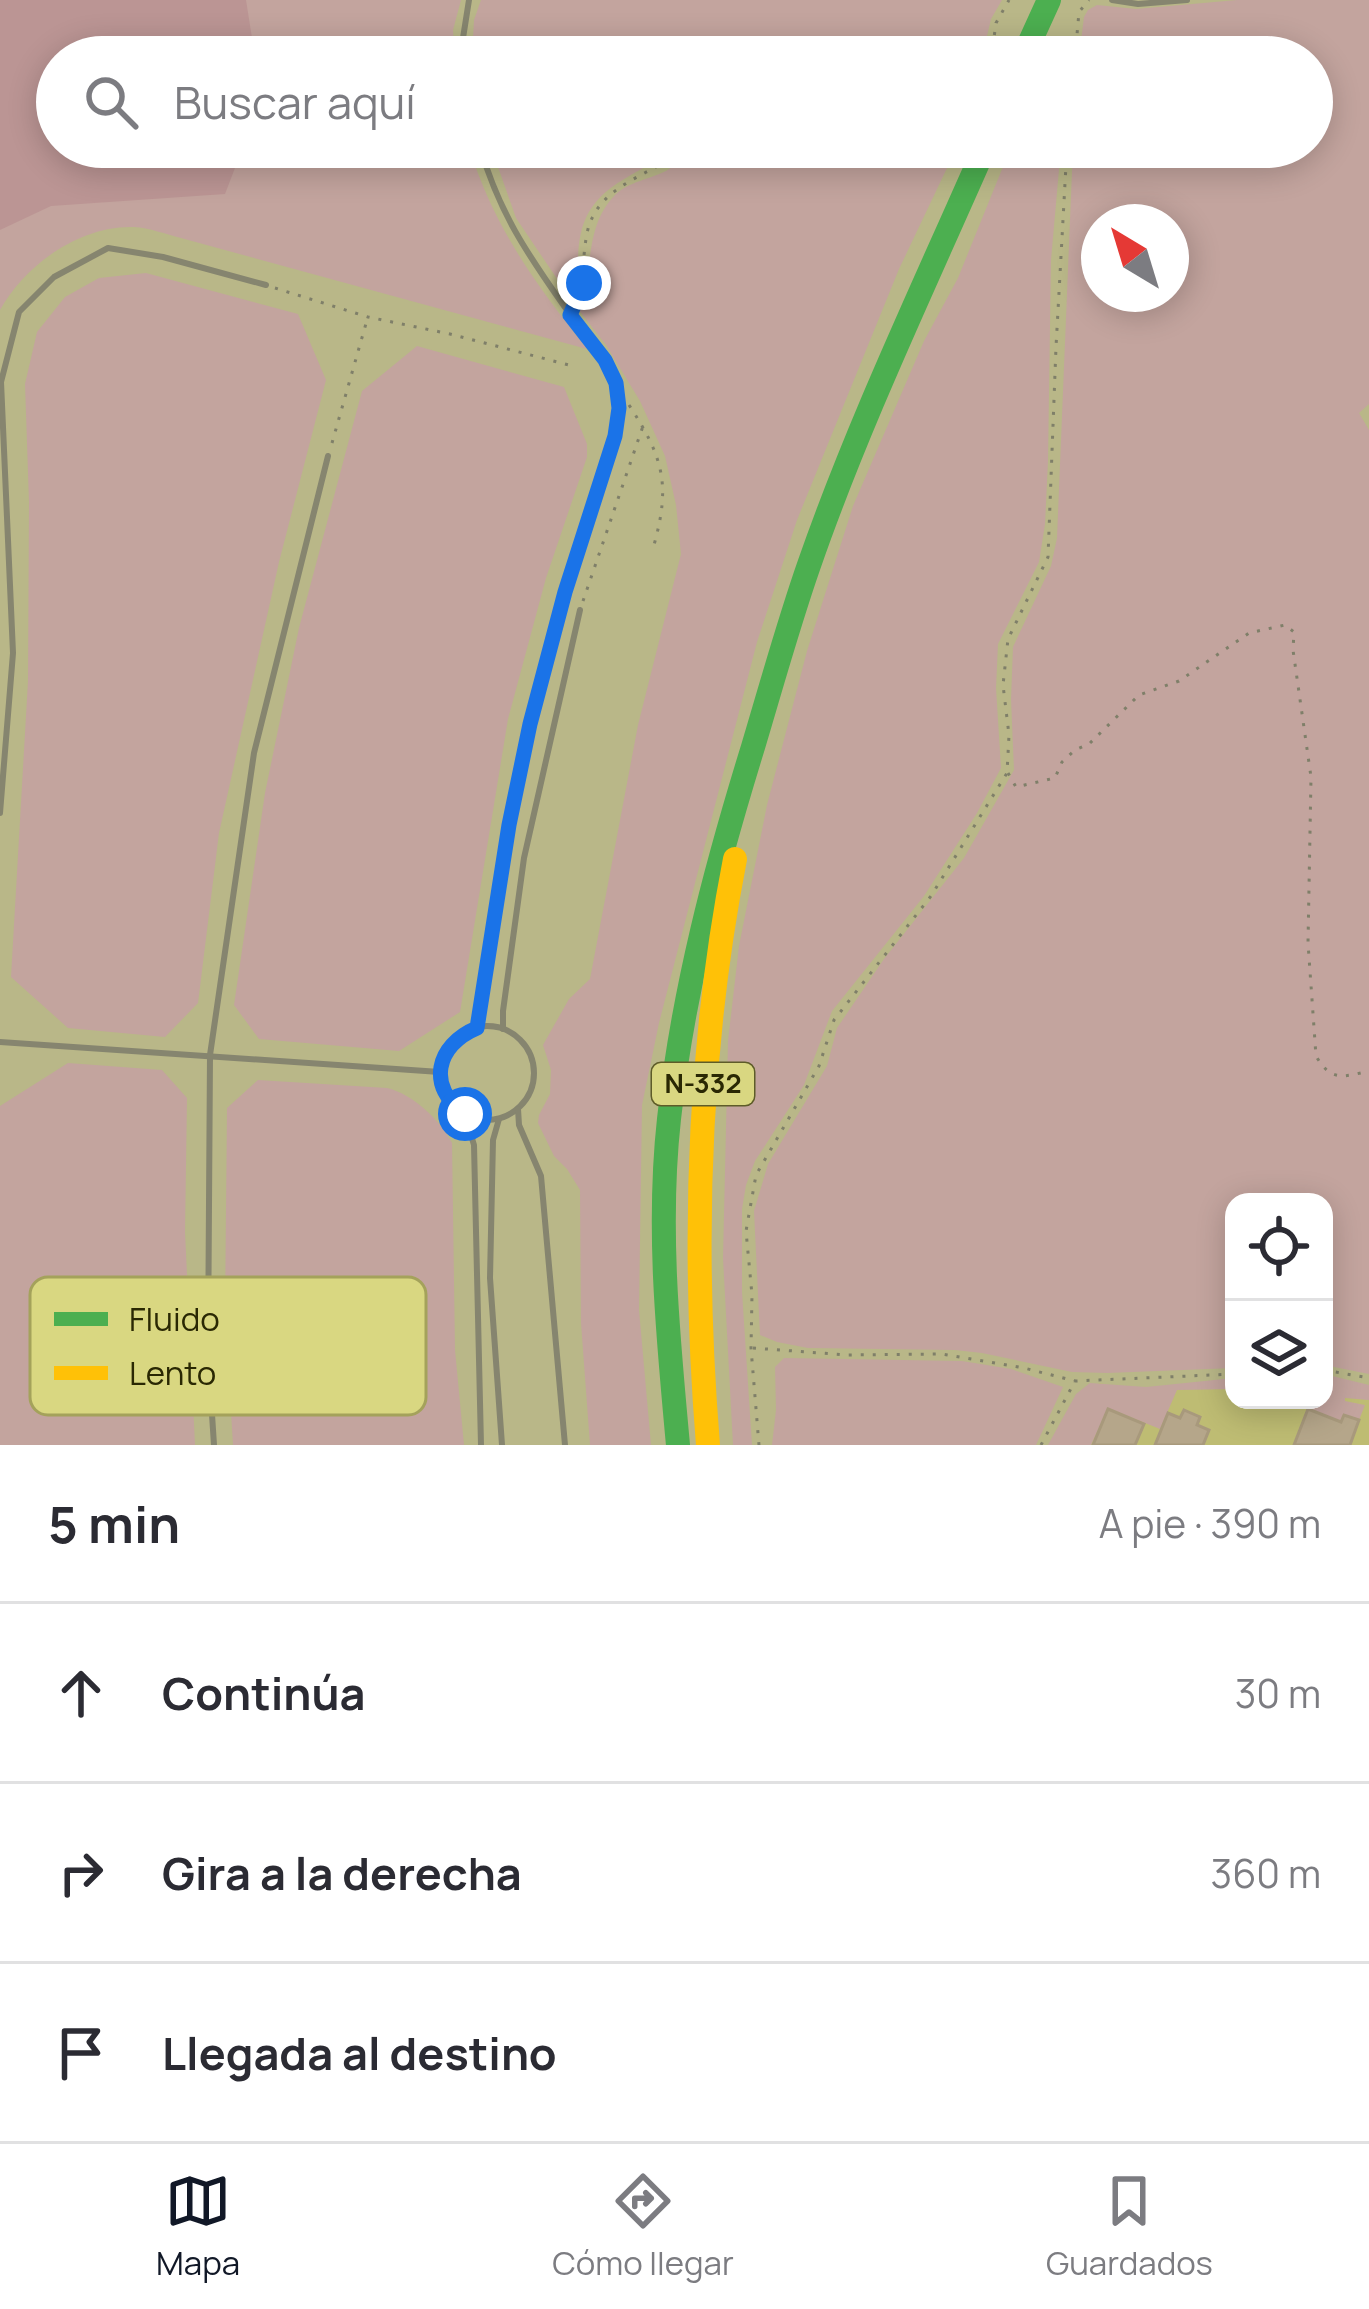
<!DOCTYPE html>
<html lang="es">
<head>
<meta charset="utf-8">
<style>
  body { margin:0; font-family:Manrope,sans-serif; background:#f7f7f7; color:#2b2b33 }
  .controls { position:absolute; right:36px; bottom:36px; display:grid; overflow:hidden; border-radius:24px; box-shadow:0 6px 30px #0003 }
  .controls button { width:108px; height:108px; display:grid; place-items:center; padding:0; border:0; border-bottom:3px solid #e1e1e2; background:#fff; color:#2b2b33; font:60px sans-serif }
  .compass { position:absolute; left:1081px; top:204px; width:108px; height:108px; border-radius:50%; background:#fff; box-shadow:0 6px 30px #0003; rotate:322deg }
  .stop { position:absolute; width:36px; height:36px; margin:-27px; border:9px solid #1a73e8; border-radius:50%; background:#fff }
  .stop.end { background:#1a73e8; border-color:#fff; box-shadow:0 3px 12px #0008 }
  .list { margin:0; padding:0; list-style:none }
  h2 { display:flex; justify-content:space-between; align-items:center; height:156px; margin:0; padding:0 48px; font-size:51px }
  h2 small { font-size:39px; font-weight:400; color:#7c7c81 }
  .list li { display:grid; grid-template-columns:78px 1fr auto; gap:36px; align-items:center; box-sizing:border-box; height:180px; padding:0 48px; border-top:3px solid #e1e1e2 }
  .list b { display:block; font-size:45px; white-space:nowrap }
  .list em { font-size:39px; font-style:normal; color:#7c7c81 }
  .icon { flex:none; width:66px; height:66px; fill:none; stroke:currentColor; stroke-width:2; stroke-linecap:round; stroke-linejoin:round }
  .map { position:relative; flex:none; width:1369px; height:1445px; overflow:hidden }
  .search { position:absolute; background:#fff; box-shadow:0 6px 30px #0003; left:36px; right:36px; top:36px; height:132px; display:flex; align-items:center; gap:30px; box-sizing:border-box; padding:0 42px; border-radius:66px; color:#7c7c81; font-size:45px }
  .sheet { height:696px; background:#fff }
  nav { display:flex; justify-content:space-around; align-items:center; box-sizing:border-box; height:168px; border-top:3px solid #e1e1e2; background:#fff; font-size:33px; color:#7c7c81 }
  nav a { display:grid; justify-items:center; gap:6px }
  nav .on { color:#111827 }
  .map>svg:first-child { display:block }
  .built { fill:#bebc73 }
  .green { fill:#c3a49e; fill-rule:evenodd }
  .forest { fill:#bb9594 }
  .building { fill:#b5a68a; stroke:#a8997c; stroke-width:3 }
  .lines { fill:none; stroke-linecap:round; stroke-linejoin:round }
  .path { stroke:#7f7f69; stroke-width:3; stroke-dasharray:3 9; stroke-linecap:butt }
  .lane { stroke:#86856f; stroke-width:6 }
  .fast { stroke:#4caf50; stroke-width:24 }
  .slow { stroke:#ffc107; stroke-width:24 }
  .route { stroke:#1a73e8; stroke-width:15 }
  .labels { text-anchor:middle; stroke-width:9; stroke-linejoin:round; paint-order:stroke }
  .shield { fill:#d9d781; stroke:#5e5c29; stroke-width:3 }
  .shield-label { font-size:27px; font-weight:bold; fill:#2a2803 }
  .key { fill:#d9d781; stroke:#a4a25b; stroke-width:3 }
  .key-label { font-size:33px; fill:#2a2803 }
</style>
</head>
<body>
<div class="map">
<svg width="1369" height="1445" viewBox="0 0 1369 1445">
  <rect width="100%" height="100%" fill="#b9b788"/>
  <path class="built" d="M1099,1383L1130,1390L1234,1389V1400H1324V1394L1369,1400V1445H1073Z"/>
  <g class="green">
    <path d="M0,0H461L453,30L455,57H57V147H469C494,228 535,283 587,349L181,238C166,234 149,228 134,227C80,225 25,265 0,310Z"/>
    <path d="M481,0H1002L991,19L982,57H472L474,20Z"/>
    <path d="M1237,0H1369V404L1359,413L1369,430V1374L1324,1365V1202H1234V1368L1107,1373L1072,1372L982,1353L955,1350L808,1348L777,1342L760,1335L754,1211L768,1164L827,1066L837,1028L884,959L964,858L1014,770L1011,699L1013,647L1051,566L1057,538L1073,147H1312V57H1079L1084,17L1088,10L1097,5L1136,9ZM1099,222H1171V294H1099Z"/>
    <path d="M491,147H677C642,175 593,182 581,233C575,255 582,279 570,298L516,218Z"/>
    <path d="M695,147H957L899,269L797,520L757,642L659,1023L642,1105L639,1310L651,1445H590L581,1323L580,1190L567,1169L554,1156L538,1123L539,1115L550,1094L551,1070L543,1045L569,999L590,979L638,725L681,554L676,505L665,456L640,401L606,345L578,309C595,271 583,228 615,195C630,181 648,180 666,171C677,165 686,156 695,147Z"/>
    <path d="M1011,147H1061L1051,260L1048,461L1045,524L1039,562L998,644L996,688L1001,768L977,813L924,896L832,1011L804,1085L755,1161L746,1185L742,1209V1292L752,1445H733L723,1258L728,1041L739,946L767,805L807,651L853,506L924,341L958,278Z"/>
    <path d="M146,273L298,314L326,380L279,562L219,833L198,1003L165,1037L68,1028L11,977L28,681L29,502L25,384L37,332L65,297L99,278Z"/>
    <path d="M417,346L564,387L587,444V457L546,578L508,719L460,1012L399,1051L259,1039L234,1005L265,793L299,628L362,391Z"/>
    <path d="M68,1063L162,1070L187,1098L185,1232L195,1445H0V1106Z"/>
    <path d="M258,1080L387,1088C413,1094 440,1120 452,1143L455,1350L464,1445H233L225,1313L227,1108Z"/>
    <path d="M784,1358L962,1361L1011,1369L1063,1387L1036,1445H772L776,1410L775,1367Z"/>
    <path d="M1324,1374L1369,1385V1400L1345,1398V1401L1365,1405L1359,1420L1344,1415L1341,1422L1308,1409L1311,1400H1324Z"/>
    <path d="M1234,1378V1389L1177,1390L1160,1429L1108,1408L1091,1445H1048L1076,1394L1090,1383L1146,1387Z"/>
  </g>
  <path class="forest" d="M0,0H246L255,57H57V147H243L225,194L51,206L0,230Z"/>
  <g class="building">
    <path d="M1108,1409L1144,1424L1135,1445H1093Z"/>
    <path d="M1308,1409L1341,1422L1344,1415L1359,1420L1350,1445H1294Z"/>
    <path d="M1184,1410L1200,1417L1197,1425L1209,1430L1203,1445H1155L1168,1413L1180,1418Z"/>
  </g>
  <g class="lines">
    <g class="path">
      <path d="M986,57L993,45L996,23L1009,0"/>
      <path d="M1075,57L1079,12L1089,0"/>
      <path d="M275,288L368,317L450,334L569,365"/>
      <path d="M576,302C585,278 582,253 588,229C601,182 655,175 686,147"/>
      <path d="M629,405C663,457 671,484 654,545"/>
      <path d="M332,443L367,320"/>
      <path d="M583,601L643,426"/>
      <path d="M1008,773L1016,787L1055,778L1062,762L1075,750L1089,744L1139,695L1179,681L1249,633L1285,625L1294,632L1293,650L1311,777L1308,943L1316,1056C1331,1082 1343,1077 1369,1071"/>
      <path d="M753,1348L848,1355L942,1354L1024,1368L1075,1381"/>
      <path d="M1324,1370L1369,1378"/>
      <path d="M759,1445L751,1348L752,1295L746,1231L756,1175L819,1066L834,1020L931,896L1007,773L1009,735L1003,685L1008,639L1048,557L1056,347L1067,147"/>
      <path d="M1041,1445L1075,1381L1234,1374"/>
    </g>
    <g class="lane">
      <path d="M1112,0L1138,4L1187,0"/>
      <path d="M460,57L469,0"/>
      <path d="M0,813L13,653L1,382L19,312L54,277L108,248L163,257L266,285"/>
      <circle cx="487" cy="1073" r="47"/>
      <path d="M477,1027C487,959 496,889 510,821C530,717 558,614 590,513C603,473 628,425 615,382C606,353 582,331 564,306C526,252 499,212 480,147"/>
      <path d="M503,1029V1011L524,858L580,610"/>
      <path d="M0,1042L440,1072"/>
      <path d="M518,1109L519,1125L541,1176L565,1445"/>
      <path d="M465,1115L474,1145L481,1445"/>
      <path d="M499,1119L493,1140L490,1278L502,1445"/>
      <path d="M214,1445L208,1353L210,1055L254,753L328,456"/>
    </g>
    <g class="fast">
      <path d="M1023,57L1049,0"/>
      <path d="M678,1445C668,1337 657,1227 669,1119C683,991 715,870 753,747C771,687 788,625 809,565C858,424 925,284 985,147"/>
    </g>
    <path class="slow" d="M708,1445C692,1248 697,1053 735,859"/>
  </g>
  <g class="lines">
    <path class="route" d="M465,1114C426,1087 436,1045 477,1028L509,825L530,724L565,592L615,436L619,408L616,383L605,360L570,315L584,283"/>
  </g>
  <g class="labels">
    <rect class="shield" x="652" y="1063" width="102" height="42" rx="9"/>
    <g class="shield-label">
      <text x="703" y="1093">N-332</text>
    </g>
  </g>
  <rect x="30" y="1277" width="396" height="138" rx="18" class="key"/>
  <rect x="54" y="1312" width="54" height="14" fill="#4caf50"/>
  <rect x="54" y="1366" width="54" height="14" fill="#ffc107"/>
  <g class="key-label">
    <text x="129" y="1331">Fluido</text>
    <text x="129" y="1385">Lento</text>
  </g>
</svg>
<div class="controls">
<button><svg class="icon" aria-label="locate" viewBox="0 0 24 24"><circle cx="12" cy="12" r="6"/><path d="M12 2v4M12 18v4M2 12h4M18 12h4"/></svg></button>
<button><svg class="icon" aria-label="layers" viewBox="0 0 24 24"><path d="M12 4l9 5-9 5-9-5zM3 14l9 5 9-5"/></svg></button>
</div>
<svg class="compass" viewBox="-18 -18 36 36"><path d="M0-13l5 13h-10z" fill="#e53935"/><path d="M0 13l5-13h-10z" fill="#7c7c81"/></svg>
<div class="stop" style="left:465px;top:1114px"></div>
<div class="stop end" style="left:584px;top:283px"></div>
<div class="search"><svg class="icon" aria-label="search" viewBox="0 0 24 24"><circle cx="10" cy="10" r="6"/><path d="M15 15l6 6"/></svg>Buscar aquí</div>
</div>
<section class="sheet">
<h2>5 min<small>A pie · 390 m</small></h2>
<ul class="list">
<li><svg class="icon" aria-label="ahead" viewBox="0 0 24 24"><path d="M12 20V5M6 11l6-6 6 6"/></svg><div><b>Continúa</b></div><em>30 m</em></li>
<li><svg class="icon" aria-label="right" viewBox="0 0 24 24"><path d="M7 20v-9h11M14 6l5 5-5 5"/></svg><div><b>Gira a la derecha</b></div><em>360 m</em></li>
<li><svg class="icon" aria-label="arrive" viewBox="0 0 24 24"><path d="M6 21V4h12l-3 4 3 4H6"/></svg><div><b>Llegada al destino</b></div></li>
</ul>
</section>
<nav>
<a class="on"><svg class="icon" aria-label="map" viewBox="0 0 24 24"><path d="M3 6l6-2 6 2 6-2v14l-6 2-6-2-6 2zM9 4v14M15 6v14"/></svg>Mapa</a>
<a><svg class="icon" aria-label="directions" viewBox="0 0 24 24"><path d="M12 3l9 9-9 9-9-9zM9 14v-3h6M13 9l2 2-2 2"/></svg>Cómo llegar</a>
<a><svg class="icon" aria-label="saved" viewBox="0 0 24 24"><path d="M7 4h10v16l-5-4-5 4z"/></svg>Guardados</a>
</nav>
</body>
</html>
